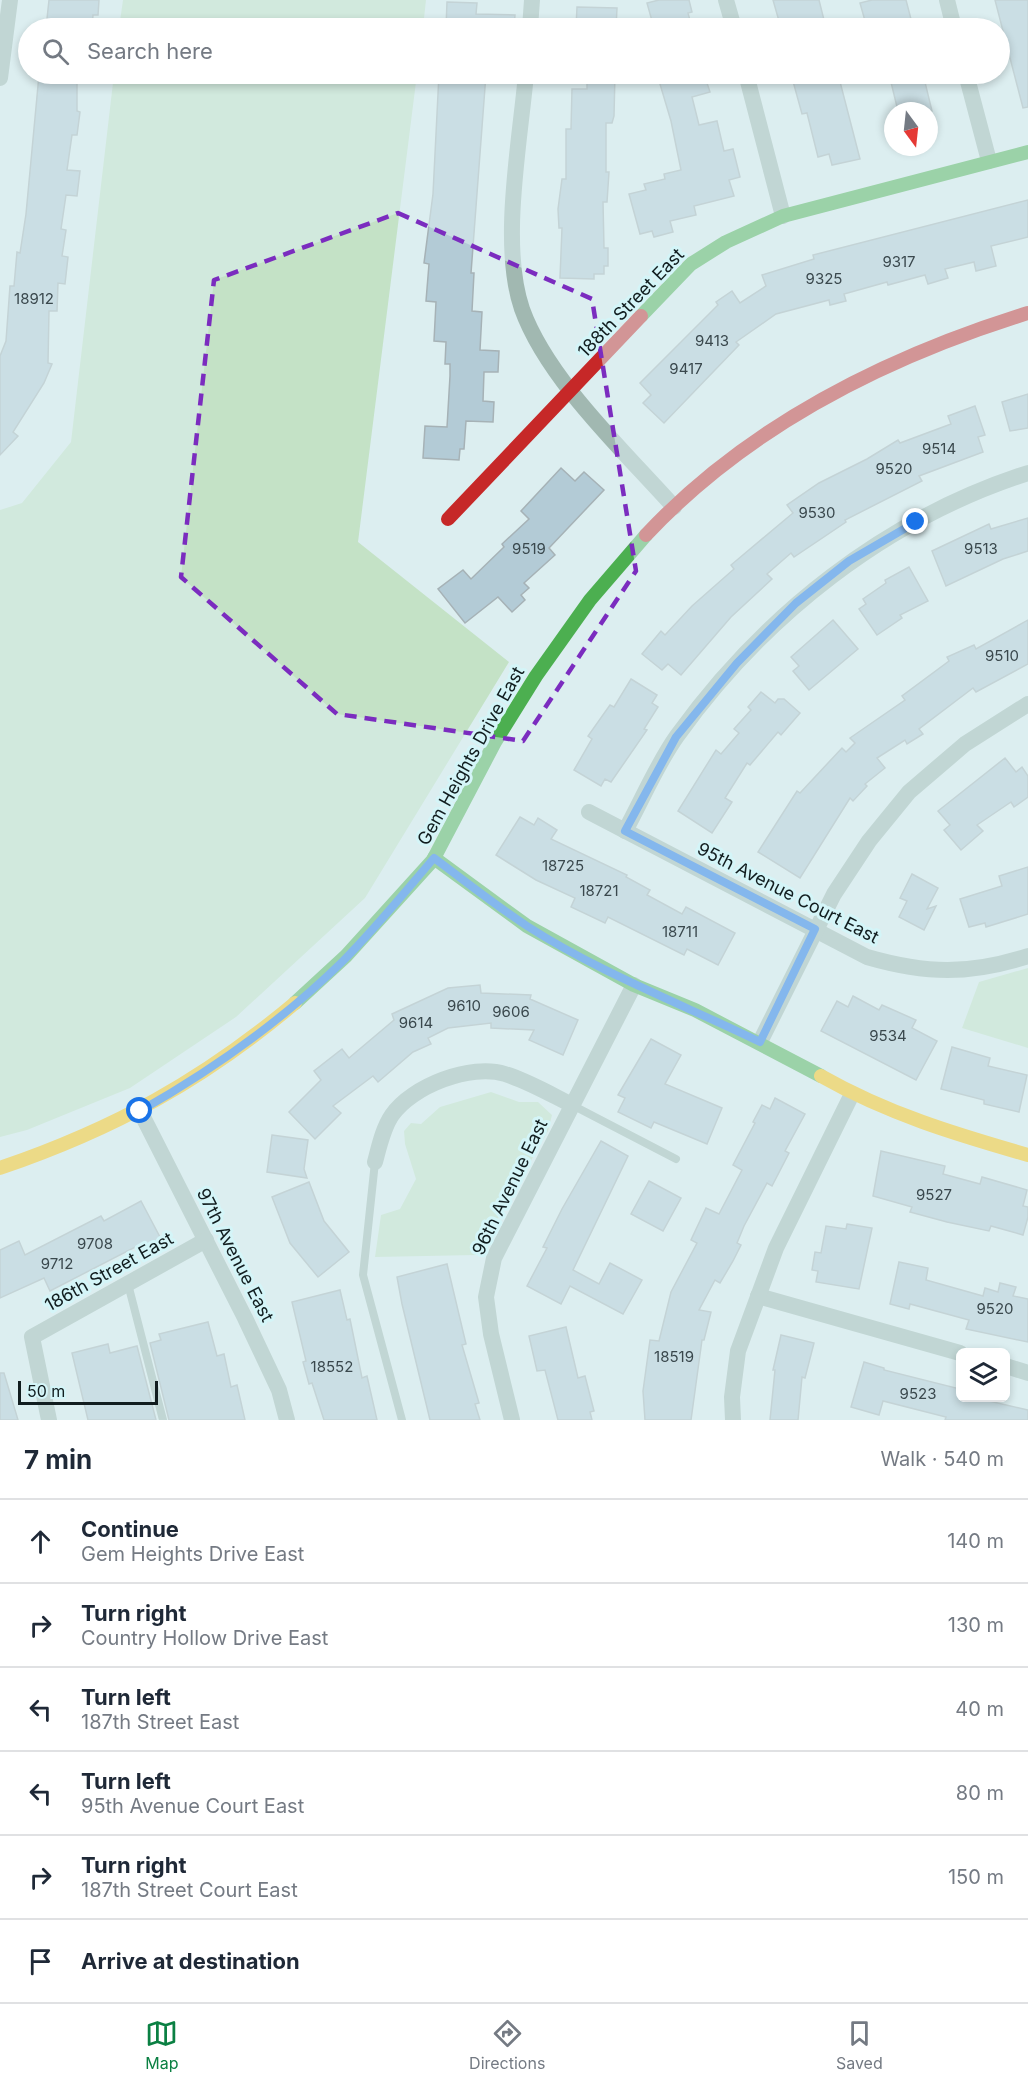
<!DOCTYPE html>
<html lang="en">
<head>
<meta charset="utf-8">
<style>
  body { margin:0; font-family:Inter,sans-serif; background:#f6f6f7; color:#1f2937 }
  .controls { position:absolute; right:18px; bottom:18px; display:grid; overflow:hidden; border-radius:9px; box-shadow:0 3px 9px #0003 }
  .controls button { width:54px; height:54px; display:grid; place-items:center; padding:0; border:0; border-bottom:2px solid #e0e1e3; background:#fff; color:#1f2937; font:30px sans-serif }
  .compass { position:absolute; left:884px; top:102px; width:54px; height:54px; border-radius:50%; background:#fff; box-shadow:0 3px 9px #0003; rotate:165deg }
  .scale { position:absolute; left:18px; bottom:15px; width:140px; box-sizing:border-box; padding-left:6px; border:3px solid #111d1f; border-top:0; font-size:16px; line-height:21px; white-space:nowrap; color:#111d1f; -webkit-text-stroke:4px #d4f5f8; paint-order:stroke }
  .stop { position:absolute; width:18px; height:18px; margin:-14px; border:4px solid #1a73e8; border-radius:50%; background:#fff }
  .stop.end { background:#1a73e8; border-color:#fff; box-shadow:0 2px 6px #0008 }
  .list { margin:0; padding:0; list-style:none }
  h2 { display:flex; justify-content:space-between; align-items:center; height:78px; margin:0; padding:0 24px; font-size:26px }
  h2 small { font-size:20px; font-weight:400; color:#747a83 }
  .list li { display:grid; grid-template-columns:39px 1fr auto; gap:18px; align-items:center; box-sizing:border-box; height:84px; padding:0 24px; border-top:2px solid #e0e1e3 }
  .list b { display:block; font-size:22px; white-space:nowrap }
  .list p { margin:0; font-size:20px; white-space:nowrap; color:#747a83 }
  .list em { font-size:20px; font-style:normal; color:#747a83 }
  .icon { flex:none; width:33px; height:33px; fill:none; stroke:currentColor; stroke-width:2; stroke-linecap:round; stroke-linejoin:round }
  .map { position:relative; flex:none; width:1028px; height:1420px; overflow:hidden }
  .search { position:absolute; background:#fff; box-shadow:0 3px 9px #0003; left:18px; right:18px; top:18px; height:66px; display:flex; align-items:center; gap:15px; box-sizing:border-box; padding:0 21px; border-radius:33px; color:#747a83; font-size:22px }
  .sheet { height:582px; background:#fff }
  nav { display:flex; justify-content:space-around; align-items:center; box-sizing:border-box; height:84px; border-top:2px solid #e0e1e3; background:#fff; font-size:16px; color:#747a83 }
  nav a { display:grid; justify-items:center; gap:3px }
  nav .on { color:#0b8043 }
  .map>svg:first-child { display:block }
  .green { fill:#c4e2c6 }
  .building { fill:#b3cbd6; stroke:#a6b2b6; stroke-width:1.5 }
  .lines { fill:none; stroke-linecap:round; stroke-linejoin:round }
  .lane { stroke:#a1b8b1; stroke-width:8 }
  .street { stroke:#a1b8b1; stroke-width:16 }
  .fast { stroke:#4caf50; stroke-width:14 }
  .slow { stroke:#ffc107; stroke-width:14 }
  .jam { stroke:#c62828; stroke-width:14 }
  .route { stroke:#1a73e8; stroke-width:8 }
  .marked { fill:none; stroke:#7b2cbf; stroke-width:4.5; stroke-dasharray:12 8; stroke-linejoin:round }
  .labels { text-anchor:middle; stroke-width:6; stroke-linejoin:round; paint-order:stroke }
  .number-label { font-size:15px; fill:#3a484d }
  .street-label { font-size:18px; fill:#111d1f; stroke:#d4f5f8 }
</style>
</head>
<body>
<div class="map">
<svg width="1028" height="1420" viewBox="0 0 1028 1420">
  <rect width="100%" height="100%" fill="#dceef0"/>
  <g class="green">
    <path d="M123,0H426L423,28H119Z"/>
    <path d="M114,74H417L358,542L509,662L365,898L236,1017L130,1088L27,1130L0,1137V510L22,503L71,442Z"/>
    <path d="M1028,968V1048L962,1028L979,982Z"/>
    <path d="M491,1092L519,1102H538L552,1115L548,1131L477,1255L375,1257L381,1215L400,1209L416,1179L405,1144L404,1131L411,1123L421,1124L440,1107Z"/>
  </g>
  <g class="building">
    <path d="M49,0H99L98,15H93L92,28H46Z"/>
    <path d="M659,0H689L692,12L688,13L692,28H654L647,3Z"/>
    <path d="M773,0H819L826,28H781Z"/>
    <path d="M872,0H906L912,23L889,28H867L860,3Z"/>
    <path d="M995,0H1028V107L1023,108Z"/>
    <path d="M447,2L477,3L476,14L515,15L514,28H446Z"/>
    <path d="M577,7L617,8L616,28H576Z"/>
    <path d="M439,74H486L471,273H474L472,311L482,312L480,350L499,351L498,372H484L483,401L494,402L493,422L466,421L464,449H460L459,460L423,458L425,426L447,427L450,376V364H445L446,342L434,341L436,302L426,301L429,264L424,263L433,194Z"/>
    <path d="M587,74H615L614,116L612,123H606V172H609L607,202H603L604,248H608V266H604V274H594V279L560,278L562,228H559L558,209L562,179H566V129H571L572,89H587Z"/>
    <path d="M657,74H704L710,92L692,97L699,125L717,121L724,151L733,149L740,177L729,180L734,196L694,206L696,215L670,221L673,232L654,237L652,231L640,234L629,194L646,190L644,184L665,179L664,174L681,170L671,121Z"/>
    <path d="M791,74H838L860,159L832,165L829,154L818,157L807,113L802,114Z"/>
    <path d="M889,74H923L932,111H898Z"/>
    <path d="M39,75L77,76V111L80,112L77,135H72L67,170L80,171L77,196L66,195L61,229L66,230L62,256L68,257L65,284L58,283L57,311H49L48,363L52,364L44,383L13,432L18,436L0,455V356L6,341L10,286H14L17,252L20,253L26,214Z"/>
    <path d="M1028,200V237L991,246L996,266L976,271L974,262L945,269L948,278L928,284L925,275L888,285L887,282L844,294L846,301L830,305L829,300L776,314L736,342L739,345L664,423L643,403L651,395L640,383L718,305L716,302L732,291L740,303L766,286L762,275L814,259L813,255Z"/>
    <path d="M1028,394V428L1010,431L1002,402Z"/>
    <path d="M975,406L985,435L978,437L983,452L919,476L922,481L845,520L846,522L794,557L791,553L767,574L772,579L731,617L681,675L668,664L662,670L642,654L661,631L665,635L692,606L734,569L731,565L793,513L787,505L819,483L867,459L898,440L900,443L951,424L948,416Z"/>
    <path d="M561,468L575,481L584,472L604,490L549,548L555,555L524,583L529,588L521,595L525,600L512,612L498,597L465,623L438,589L463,570L471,579L504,547L502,544L529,519L521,511Z"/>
    <path d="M1028,518V551L1003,559L946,586L932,551L989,524L991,529Z"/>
    <path d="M909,567L928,601L900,615L902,618L877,635L859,609L866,604L863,599L886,583L885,580Z"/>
    <path d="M833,620L858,649L809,690L793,671L799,666L791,657Z"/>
    <path d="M1028,620V664L976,692L973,688L919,729L923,734L907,744L905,740L877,758L885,768L865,784L867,786L853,801L850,798L800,878L758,852L797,791L800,793L842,748L846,752L855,743L850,738L905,700L902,696L949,661L947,657L974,645L976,649Z"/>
    <path d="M631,679L657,695L652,703L658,707L644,729L647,730L611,782L605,779L601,786L574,770L592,739L588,736L610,705L614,707Z"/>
    <path d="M761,692L775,703L778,699H784L800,713L781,735L778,732L750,765L747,763L725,798L732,802L712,833L678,811L716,750L721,754L739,733L734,729L751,710L748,707Z"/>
    <path d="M1005,758L1016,772L1022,767L1028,776V797L1014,807L1011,802L977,825L983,831L961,850L944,830L950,825L938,811Z"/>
    <path d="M520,817L534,825L538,818L557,830L551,839L627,875L626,877L650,890L647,895L682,914L686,907L735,933L718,965L687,949L684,955L608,917L605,923L571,907L575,898L536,880L496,855Z"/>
    <path d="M1028,867V914L986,927L985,923L969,927L960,899L1002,886L999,876Z"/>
    <path d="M912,874L938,888L927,909L936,906L924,930L899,917L907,901L900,898Z"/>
    <path d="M480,985L481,993L531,995L530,999L578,1020L563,1055L529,1040L534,1030L491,1028V1023L448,1028L428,1038L431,1044L413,1052L378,1082L373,1076L333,1106L341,1113L315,1139L289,1112L321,1080L314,1071L342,1049L349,1058L394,1020L392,1014L448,988Z"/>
    <path d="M853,996L879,1010L882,1005L916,1020L912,1028L937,1041L916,1080L821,1031L837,1001L848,1007Z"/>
    <path d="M651,1039L681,1055L665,1084L722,1108L707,1144L654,1122L651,1128L618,1112L625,1098L618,1095Z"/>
    <path d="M952,1047L990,1058L988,1066L1027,1075L1019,1112L984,1104V1100L941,1089Z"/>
    <path d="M775,1098L805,1114L785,1151L789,1153L772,1186L767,1183L744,1226L737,1243L741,1245L733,1261L720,1283L715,1280L699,1310L711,1312L704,1340H702L691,1420H645L643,1391L650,1340L659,1341L671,1292L697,1243L691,1240L706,1208L719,1214L742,1170L733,1165L755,1123L753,1122L762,1105L770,1109Z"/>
    <path d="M272,1135L308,1140L304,1169L307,1178L267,1172Z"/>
    <path d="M601,1141L628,1156L573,1270L599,1284L610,1263L642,1280L623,1314L570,1286L561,1304L527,1286L547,1248L543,1247L562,1209Z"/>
    <path d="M881,1151L945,1166L943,1174L980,1184L982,1177L1027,1190L1023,1206L1028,1207V1217L1023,1235L991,1226L989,1231L947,1222L910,1212L912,1207L873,1196Z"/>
    <path d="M649,1181L681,1198L663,1231L631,1214Z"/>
    <path d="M309,1182L324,1221L349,1252L318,1277L290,1243L272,1197Z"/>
    <path d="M141,1201L161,1239L143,1248L141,1244L50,1291L44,1278L0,1298V1250L19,1241L25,1255L101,1216L104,1221Z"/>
    <path d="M847,1224L872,1228L859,1289L816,1282L818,1271L812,1270L815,1252L821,1253L826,1226L846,1229Z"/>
    <path d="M899,1262L928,1268L926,1280L983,1296L985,1288L998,1292L1000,1283L1016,1287L1013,1296L1028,1299V1342L966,1329L969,1320L910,1304L909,1309L890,1304Z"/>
    <path d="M447,1264L466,1344L462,1345L479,1403L475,1404L480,1420H430L402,1304L397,1277Z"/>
    <path d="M340,1290L347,1320L350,1319L362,1378L367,1376L377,1420H324L312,1383L309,1384L303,1362L306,1361L292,1302Z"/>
    <path d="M208,1322L217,1356L224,1354L231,1387L237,1385L245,1420H169L150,1343L161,1340L159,1334Z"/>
    <path d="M566,1327L578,1378L585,1376L594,1411L590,1412L592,1420H558L545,1370L537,1371L529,1336Z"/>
    <path d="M781,1335L814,1343L805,1378L802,1377L798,1420H770L775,1370H773Z"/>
    <path d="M108,1344L110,1353L137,1346L156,1420H88L72,1353Z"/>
    <path d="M864,1362L884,1368V1370L960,1389V1398H976L1028,1410V1420H945L946,1417L883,1401L879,1415L851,1407Z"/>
    <path d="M0,1373H4L18,1420H0Z"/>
  </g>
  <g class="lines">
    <g class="lane">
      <path d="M572,1105L676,1159"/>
      <path d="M375,1162L363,1275L402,1420"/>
      <path d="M128,1284L163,1420"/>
    </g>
    <g class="street">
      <path d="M726,0L734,28"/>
      <path d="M947,0L954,28"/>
      <path d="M530,28L532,0"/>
      <path d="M526,74C520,142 500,245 522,309C547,379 624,451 674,507"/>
      <path d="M746,74L783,216"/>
      <path d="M966,74L989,161"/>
      <path d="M0,78L10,0"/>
      <path d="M589,812L867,957C926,974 969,975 1028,956"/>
      <path d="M625,831C642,800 657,764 677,736C764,615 885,519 1028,473"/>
      <path d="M760,1042L834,894L869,841L909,792L965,744L1028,704"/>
      <path d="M140,1111L245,1318L279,1390L287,1420"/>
      <path d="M375,1162C379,1147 383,1128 392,1115C412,1086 471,1063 505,1074C528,1081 550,1094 572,1105"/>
      <path d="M758,1296L960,1353"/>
      <path d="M1006,1366L1028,1373"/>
      <path d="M49,1420L32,1337L206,1240"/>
      <path d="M512,1420L491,1334L486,1297L494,1258L634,985"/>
      <path d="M733,1420L732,1397L738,1351L776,1248L852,1094"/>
    </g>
    <g class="fast">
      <path d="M641,316L691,264L726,242L783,216L1028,152"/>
      <path d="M434,858L527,926L634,985L695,1010L821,1076"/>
      <path d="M295,1003L346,956L433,860L495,742L536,676L590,600L646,535"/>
    </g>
    <g class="slow">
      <path d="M821,1076C888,1114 955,1134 1028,1155"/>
      <path d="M0,1168C114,1129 202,1081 295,1003"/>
    </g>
    <g class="jam">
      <path d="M448,519L641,316"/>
      <path d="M646,535C749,425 886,357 1028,313"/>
    </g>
  </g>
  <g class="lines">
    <path class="route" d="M140,1111C214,1069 282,1021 343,961C375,929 404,893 434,858C465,881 495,905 527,926C600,973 682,1004 760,1042L815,929L625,831L676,737L737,663L796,603L849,561L916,522"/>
  </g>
  <path d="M0 0H1028V1420H0ZM398,213L592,299L636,571L523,741L337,714L181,577L214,280Z" fill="#dceef0" fill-opacity=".55" fill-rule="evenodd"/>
  <path class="marked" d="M398,213L592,299L636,571L523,741L337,714L181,577L214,280Z"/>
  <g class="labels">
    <g class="number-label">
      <text x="899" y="267">9317</text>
      <text x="824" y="284">9325</text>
      <text x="34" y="304">18912</text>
      <text x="712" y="346">9413</text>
      <text x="686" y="374">9417</text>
      <text x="939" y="454">9514</text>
      <text x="894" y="474">9520</text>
      <text x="817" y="518">9530</text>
      <text x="529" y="554">9519</text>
      <text x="981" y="554">9513</text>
      <text x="1002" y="661">9510</text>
      <text x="563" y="871">18725</text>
      <text x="599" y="896">18721</text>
      <text x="680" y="937">18711</text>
      <text x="464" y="1011">9610</text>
      <text x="511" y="1017">9606</text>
      <text x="416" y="1028">9614</text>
      <text x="888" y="1041">9534</text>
      <text x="934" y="1200">9527</text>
      <text x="95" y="1249">9708</text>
      <text x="57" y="1269">9712</text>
      <text x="995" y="1314">9520</text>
      <text x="674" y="1362">18519</text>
      <text x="332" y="1372">18552</text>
      <text x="918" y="1399">9523</text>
    </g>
    <g class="street-label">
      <text transform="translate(631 303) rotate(-46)" y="6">188th Street East</text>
      <text transform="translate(471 756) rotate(-61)" y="6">Gem Heights Drive East</text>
      <text transform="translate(788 893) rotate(27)" y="6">95th Avenue Court East</text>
      <text transform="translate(510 1187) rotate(-64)" y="6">96th Avenue East</text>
      <text transform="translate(235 1255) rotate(63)" y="6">97th Avenue East</text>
      <text transform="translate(109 1272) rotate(-29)" y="6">186th Street East</text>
    </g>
  </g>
</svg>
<div class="controls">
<button><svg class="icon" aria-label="layers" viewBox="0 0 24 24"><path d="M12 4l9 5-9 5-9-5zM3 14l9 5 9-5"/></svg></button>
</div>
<svg class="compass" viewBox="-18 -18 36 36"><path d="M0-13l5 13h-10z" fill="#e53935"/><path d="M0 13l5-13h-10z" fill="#747a83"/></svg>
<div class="scale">50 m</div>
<div class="stop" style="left:140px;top:1111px"></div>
<div class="stop end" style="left:916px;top:522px"></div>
<div class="search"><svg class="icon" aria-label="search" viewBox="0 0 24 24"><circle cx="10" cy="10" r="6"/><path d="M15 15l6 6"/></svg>Search here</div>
</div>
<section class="sheet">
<h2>7 min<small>Walk · 540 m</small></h2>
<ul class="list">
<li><svg class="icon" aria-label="ahead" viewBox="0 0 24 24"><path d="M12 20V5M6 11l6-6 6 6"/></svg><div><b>Continue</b><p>Gem Heights Drive East</p></div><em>140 m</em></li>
<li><svg class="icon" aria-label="right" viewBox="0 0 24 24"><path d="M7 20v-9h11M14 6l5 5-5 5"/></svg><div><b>Turn right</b><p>Country Hollow Drive East</p></div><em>130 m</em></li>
<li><svg class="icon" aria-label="left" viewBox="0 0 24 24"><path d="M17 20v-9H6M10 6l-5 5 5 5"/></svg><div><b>Turn left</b><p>187th Street East</p></div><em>40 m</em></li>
<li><svg class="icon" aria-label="left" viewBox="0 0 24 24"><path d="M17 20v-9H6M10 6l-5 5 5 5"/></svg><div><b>Turn left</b><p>95th Avenue Court East</p></div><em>80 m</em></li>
<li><svg class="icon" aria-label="right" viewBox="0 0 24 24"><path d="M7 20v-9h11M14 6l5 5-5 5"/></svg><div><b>Turn right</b><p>187th Street Court East</p></div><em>150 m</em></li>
<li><svg class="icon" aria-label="arrive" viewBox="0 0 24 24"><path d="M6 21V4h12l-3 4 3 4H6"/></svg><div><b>Arrive at destination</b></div></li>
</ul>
</section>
<nav>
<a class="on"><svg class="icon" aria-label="map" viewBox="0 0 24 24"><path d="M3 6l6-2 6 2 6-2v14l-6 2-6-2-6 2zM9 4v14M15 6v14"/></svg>Map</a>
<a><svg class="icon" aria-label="directions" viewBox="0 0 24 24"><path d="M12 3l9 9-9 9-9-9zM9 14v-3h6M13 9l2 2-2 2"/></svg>Directions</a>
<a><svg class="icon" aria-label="saved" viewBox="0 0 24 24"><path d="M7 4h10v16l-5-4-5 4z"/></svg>Saved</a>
</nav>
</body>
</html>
